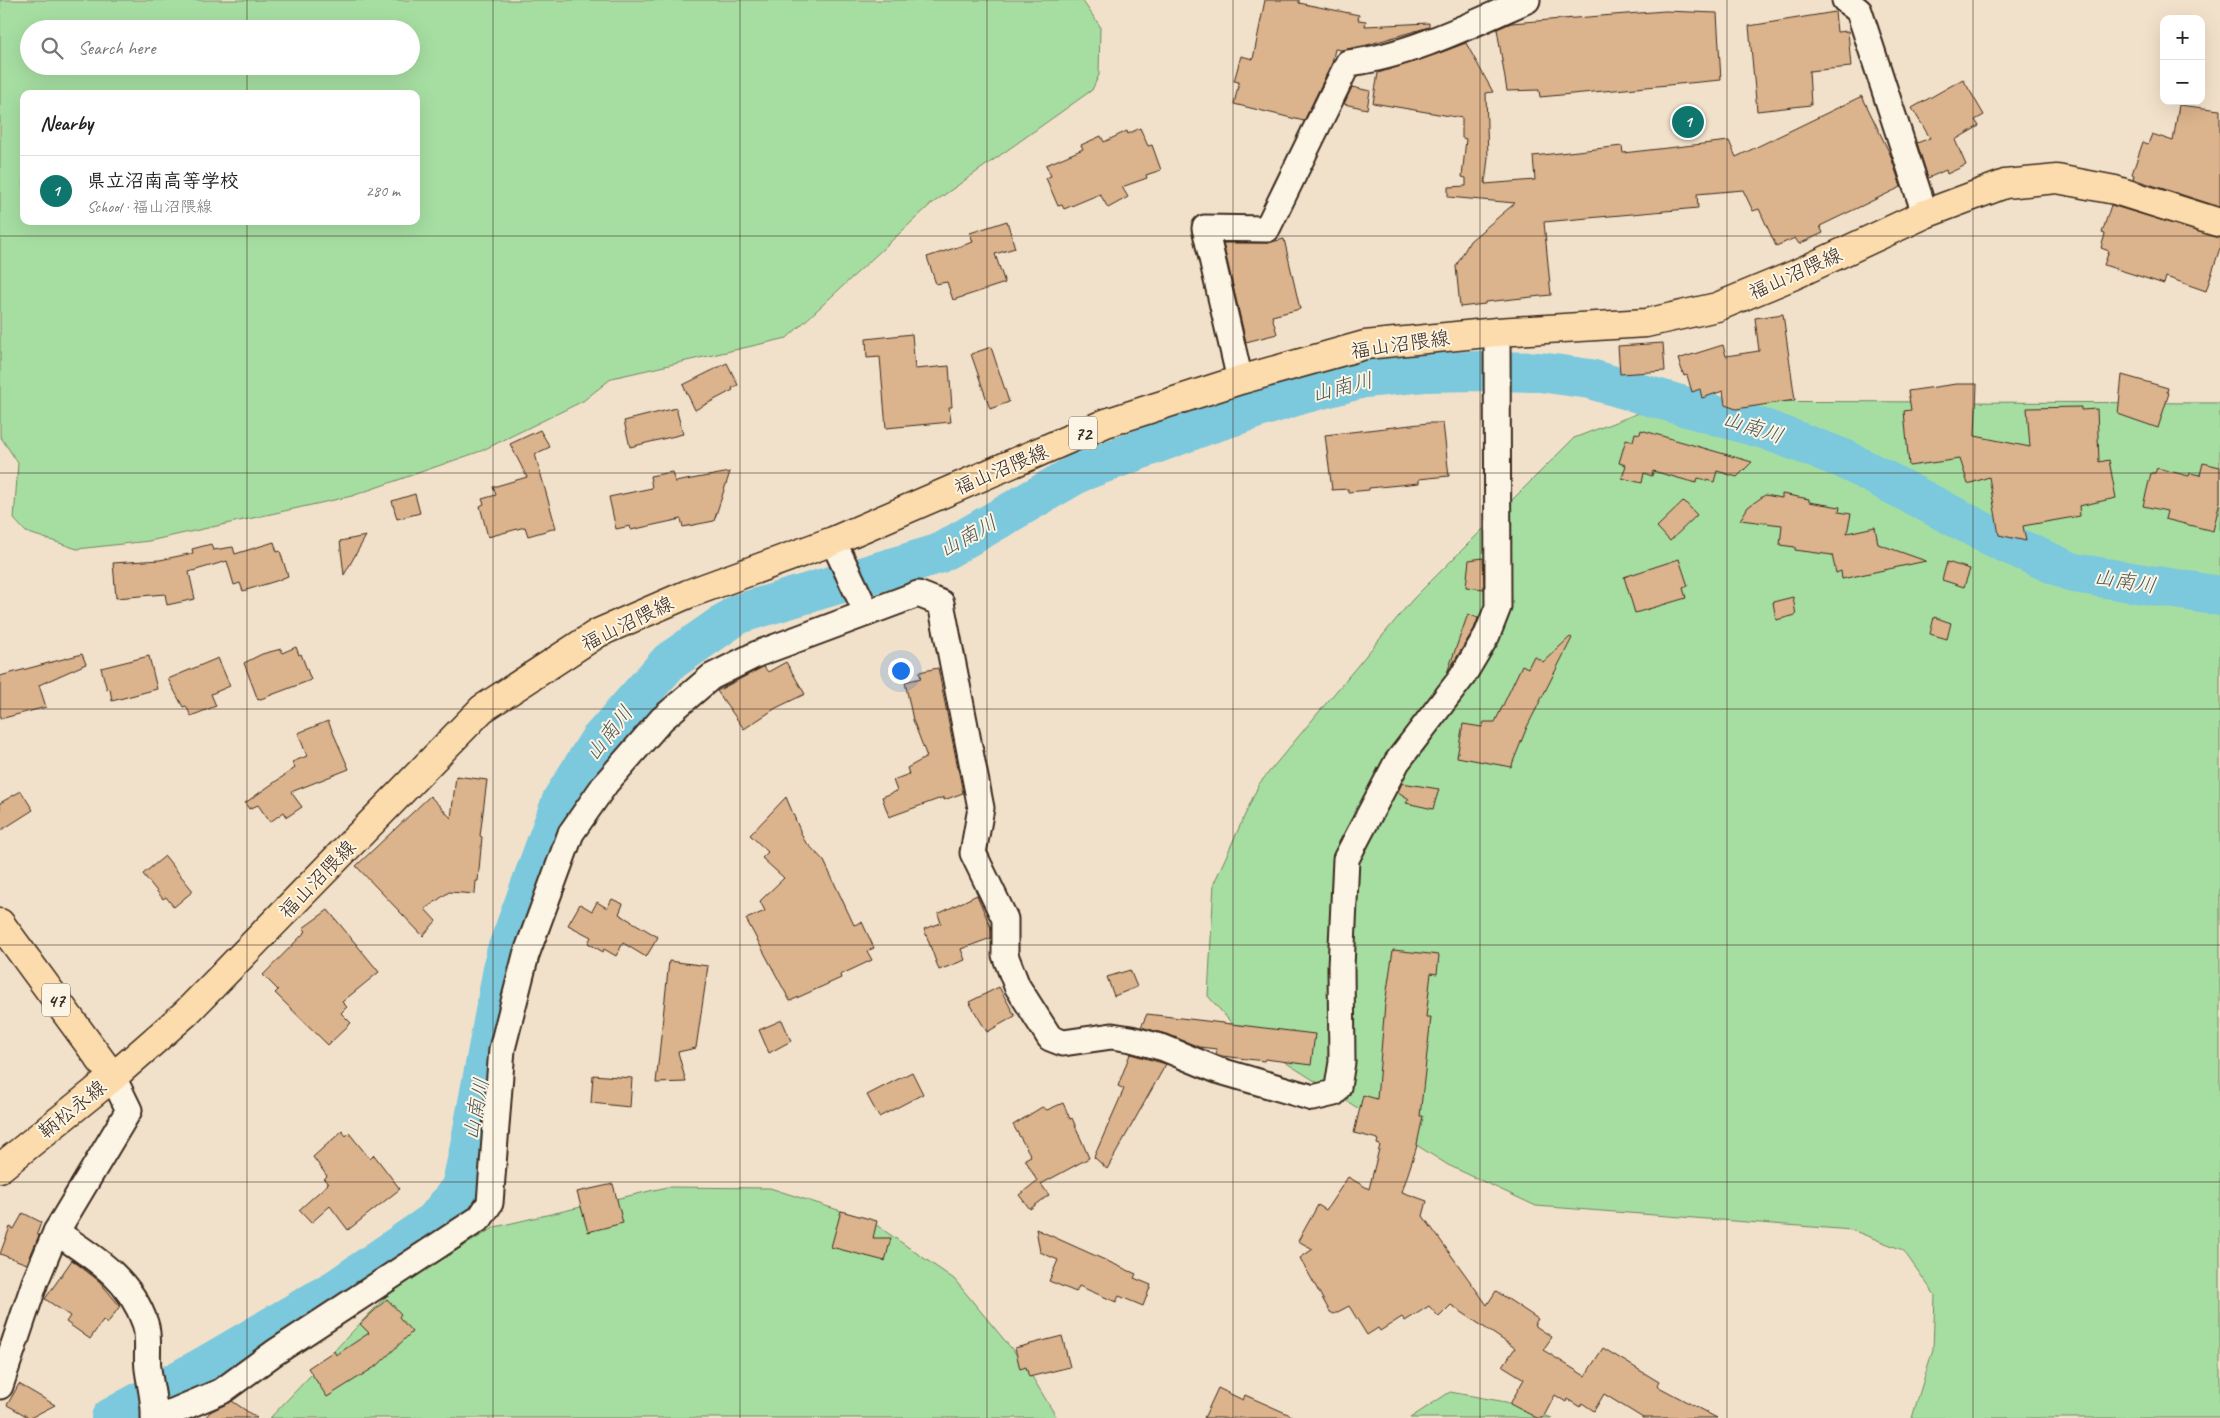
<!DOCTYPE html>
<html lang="en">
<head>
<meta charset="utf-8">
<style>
  body { margin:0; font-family:Caveat,"Klee One",sans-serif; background:#f6f6f6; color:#222 }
  .controls { position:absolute; right:15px; top:15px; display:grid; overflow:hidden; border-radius:10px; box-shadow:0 5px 20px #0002 }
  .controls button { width:45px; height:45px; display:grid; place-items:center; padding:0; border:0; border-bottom:1px solid #e0e0e0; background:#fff; color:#222; font:25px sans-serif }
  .you { position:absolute; left:900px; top:670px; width:18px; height:18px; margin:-12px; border:4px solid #fff; border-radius:50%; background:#1a73e8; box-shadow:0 0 0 8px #1a73e833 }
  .badge { display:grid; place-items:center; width:32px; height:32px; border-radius:50%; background:#0f766e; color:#fff; font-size:16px; font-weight:700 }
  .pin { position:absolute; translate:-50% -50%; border:2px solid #fff; box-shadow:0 1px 5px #0006 }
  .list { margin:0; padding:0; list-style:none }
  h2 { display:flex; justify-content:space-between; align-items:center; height:65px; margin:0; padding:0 20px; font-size:21px }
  h2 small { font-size:16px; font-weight:400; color:#767676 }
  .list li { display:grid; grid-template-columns:32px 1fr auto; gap:15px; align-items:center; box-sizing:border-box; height:70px; padding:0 20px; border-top:1px solid #e0e0e0 }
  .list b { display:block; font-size:19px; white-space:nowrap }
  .list p { margin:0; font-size:16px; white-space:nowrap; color:#767676 }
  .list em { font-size:16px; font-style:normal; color:#767676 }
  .icon { flex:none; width:28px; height:28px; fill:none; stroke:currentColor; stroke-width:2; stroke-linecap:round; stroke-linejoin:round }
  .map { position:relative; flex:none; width:2220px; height:1418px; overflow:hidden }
  .search { position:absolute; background:#fff; box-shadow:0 5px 20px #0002; left:20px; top:20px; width:400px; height:55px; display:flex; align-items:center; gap:12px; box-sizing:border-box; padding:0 18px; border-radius:28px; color:#767676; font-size:19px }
  .panel { position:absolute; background:#fff; box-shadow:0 5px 20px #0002; left:20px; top:90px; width:400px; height:135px; border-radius:10px }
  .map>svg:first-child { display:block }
  .green { fill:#a6dea2; stroke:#708460; fill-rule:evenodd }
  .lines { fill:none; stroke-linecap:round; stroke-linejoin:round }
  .river { stroke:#7cc8dc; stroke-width:40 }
  .building { fill:#dbb38c; stroke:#3b2a1e }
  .minor-casing { stroke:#3b2a1e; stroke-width:29 }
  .primary-casing { stroke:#3b2a1e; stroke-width:31 }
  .minor { stroke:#fcf5e5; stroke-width:25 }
  .primary { stroke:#fcdcac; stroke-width:28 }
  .grid { fill:none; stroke:#3b2a1e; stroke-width:1; stroke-opacity:0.55 }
  .labels { text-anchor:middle; stroke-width:4; stroke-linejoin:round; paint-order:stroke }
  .shield { fill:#fcf5e5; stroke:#75675a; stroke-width:1 }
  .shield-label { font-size:19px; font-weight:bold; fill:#3b2a1e }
  .street-label { font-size:20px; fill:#3b2a1e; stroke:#fcf5e5 }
  .water-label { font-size:21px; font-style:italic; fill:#4e5957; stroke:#fcf5e5 }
</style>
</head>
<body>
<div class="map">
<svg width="2220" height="1418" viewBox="0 0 2220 1418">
  <rect width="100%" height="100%" fill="#f2e1ca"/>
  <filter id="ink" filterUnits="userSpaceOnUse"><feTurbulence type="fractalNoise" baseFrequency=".02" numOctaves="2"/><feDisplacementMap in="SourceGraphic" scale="10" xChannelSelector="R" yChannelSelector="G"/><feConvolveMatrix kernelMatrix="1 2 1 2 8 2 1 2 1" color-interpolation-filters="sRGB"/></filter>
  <g filter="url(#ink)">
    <g class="green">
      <path d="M0,0H1082L1100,26L1099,75L1092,90L930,205L787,338L612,378L583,401L481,451L352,496L149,541L77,549L26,532L14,519L18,463L0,436ZM29,29H411V66H29ZM24,94H416V221H24Z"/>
      <path d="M1670,401L2220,403V1418H1912L1933,1349L1935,1295L1903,1250L1852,1230L1536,1206L1448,1165L1242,1035L1208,996L1214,883L1259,784L1413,599L1574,438Z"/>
      <path d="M667,1187L770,1188L869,1220L954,1279L1025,1365L1057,1418H270L393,1289L495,1227Z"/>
      <path d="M1450,1392L1506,1402L1552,1418H1410Z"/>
    </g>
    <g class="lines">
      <path class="river" d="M111,1418L205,1366L338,1288L435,1221L461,1188L468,1156L506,953L562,800L599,741L669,662L738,614L938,554L1080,472L1206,425L1299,395L1364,378L1424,372L1481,371L1540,372L1590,379L1767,430L1844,459L2001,541L2074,573L2220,596"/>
    </g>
    <g class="building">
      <path d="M1265,0H1299V3L1359,15L1358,20L1366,21L1365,26L1429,23V27L1367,45L1342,50L1335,49L1332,63L1304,121L1234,104L1239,82L1234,81L1241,56L1253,59Z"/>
      <path d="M1665,11L1717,13L1721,80L1540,97L1539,90L1507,91L1497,29L1511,23Z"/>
      <path d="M1835,12L1837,32L1848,31L1851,67L1809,71L1811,105L1757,111L1749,26Z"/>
      <path d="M1466,43L1493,92L1486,93L1488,158L1485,184L1535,180L1533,156L1622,146L1623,153L1729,141L1736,157L1862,96L1890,154L1901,187L1820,226L1823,233L1799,244L1795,238L1776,246L1759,209L1753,211L1743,190L1697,194L1698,208L1544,222L1551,295L1485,302V304L1460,307L1456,266L1470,241L1515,203L1448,197V187L1466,186V178L1462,177L1466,139L1462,138V118L1373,103L1378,73L1420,60Z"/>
      <path d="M1963,79L1984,115L1975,120L1979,126L1955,140L1966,165L1947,174L1946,170L1928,178L1917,143L1930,138L1912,108Z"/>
      <path d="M1352,87L1370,91L1367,109L1344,104Z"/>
      <path d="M2179,105L2220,110V207L2133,179L2134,175L2132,174L2143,142L2148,144L2152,134L2173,141Z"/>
      <path d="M1140,128L1148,146L1152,145L1161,170L1146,175L1147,178L1122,187L1128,197L1108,208L1100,194L1064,209L1062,205L1058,206L1046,178L1051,176L1046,165L1083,149L1081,145L1101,136L1104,142L1127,131L1128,134Z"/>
      <path d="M2111,205L2220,238V248L2206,291L2166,277L2164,284L2104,265L2109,251L2101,248L2105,234L2102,233Z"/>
      <path d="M1007,221L1015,248L995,254L1005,283L953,300L947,282L936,284L927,257L973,242L970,233Z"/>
      <path d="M1284,239L1300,309L1272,316L1277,334L1246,342L1223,243H1267Z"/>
      <path d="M1783,314L1795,400L1736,409L1725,405L1723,391L1702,398L1700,389L1692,392L1687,375L1684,376L1678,359L1723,345L1726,356L1759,351L1755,318Z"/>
      <path d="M912,334L915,369L949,366L952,407H949L951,422L886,428L880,357L867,358L866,339Z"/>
      <path d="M1663,343L1665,371L1620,374L1618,346Z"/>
      <path d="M991,347L1009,402L990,409L971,354Z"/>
      <path d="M727,363L738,385L732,388L733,390L695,410L683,385Z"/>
      <path d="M2122,375L2168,388L2167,392L2169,393L2158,428L2118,414Z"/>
      <path d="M1956,384H1977L1975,436L2030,447L2027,408L2081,407V410L2097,409L2099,462L2109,460L2116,498L2079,506L2080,516L2023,526L2026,541L1999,535L1989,477L1968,484L1960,459L1909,466L1904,411L1911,410L1908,391Z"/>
      <path d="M676,408L683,434L630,447L624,421Z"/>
      <path d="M1428,423H1443L1449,476L1419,479V483L1369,488V490L1348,492V489L1332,490L1325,435Z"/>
      <path d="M540,430L550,447L535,454L556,528L528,536L525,527L488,537L480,506L484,504L482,499L496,495L493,487L527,477L510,444Z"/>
      <path d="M1641,430L1752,462L1737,477L1717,471L1714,482L1698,478L1696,483L1653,471L1652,476L1644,473L1642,483L1622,478L1626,465L1619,463L1626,439L1633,441L1635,433L1640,434Z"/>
      <path d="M2203,463L2220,467V501L2213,531L2165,519L2167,511L2143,506L2151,473H2155L2157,468L2189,476L2190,473L2200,475Z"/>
      <path d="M672,472L675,482L730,472L714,521L683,527L681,519L631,530L630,526L616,529L609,497L652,488L650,476Z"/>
      <path d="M415,494L420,513L397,519L392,501Z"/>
      <path d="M1782,494L1809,499V502L1840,507L1839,512L1851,514L1847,533L1875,527L1878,544L1926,561L1842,579L1841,571L1836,573L1832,555L1795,550V547L1780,545L1782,525L1740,520L1748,507L1765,495L1782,498Z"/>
      <path d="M1684,501L1697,515L1670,541L1657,527Z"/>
      <path d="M366,536L344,575L340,541Z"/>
      <path d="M274,542L277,552L280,551L288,576L276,581L243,591L240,583L234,585L227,561L189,572L195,599L167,605L165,594L116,598L113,563L160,560L193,553L192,549L211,544L213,550L233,547L235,554Z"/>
      <path d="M1483,558L1484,589L1466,587L1469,560Z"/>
      <path d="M1679,559L1688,586L1683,588L1686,598L1635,613L1624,577Z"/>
      <path d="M1947,562L1970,569L1964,587L1942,580Z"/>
      <path d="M1793,597L1796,615L1776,620L1773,602Z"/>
      <path d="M1468,614L1478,618L1474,629L1447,673Z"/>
      <path d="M1934,617L1951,623L1947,639L1930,634Z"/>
      <path d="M1570,637L1572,638L1527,727L1511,767L1457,757L1463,724L1482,727L1484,722H1495L1522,665L1528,668L1534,656L1543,662Z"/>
      <path d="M296,647L299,655L301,654L311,680L258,700L244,663L262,654L281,649L282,653Z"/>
      <path d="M82,654L86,664L39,685L46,707L0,719V676Z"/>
      <path d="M149,656L157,689L112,701L110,689L107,690L101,668Z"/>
      <path d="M218,658L230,686L211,694L216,706L191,716L186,706L183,707L168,679Z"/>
      <path d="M786,662L805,694L776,708L744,729L717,691L763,667H764L768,672Z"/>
      <path d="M938,668L963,793L944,800V797L889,817L882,797L897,791L893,780L909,774L907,768L927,757L913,720L905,682L921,678L919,672Z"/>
      <path d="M328,721L349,769L291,792L302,807L287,817L284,812L270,822L258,805L249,809L245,803L295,768L292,762L307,756L298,733Z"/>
      <path d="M456,776L487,780L480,836L482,837L478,881H476L475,894L449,892L425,909L436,921L423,936L356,866L430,796L451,818Z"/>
      <path d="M1402,783L1439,789L1433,809L1406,803L1409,799L1398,792Z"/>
      <path d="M21,791L33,810L0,831V803Z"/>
      <path d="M786,797L804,840L824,861L854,925L862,922L874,948L867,951L872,960L840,975L841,978L790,1001L746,919L765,911L760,901L784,878L762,858L768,852L750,835Z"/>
      <path d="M165,856L193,891L174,907L166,897L163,899L143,874Z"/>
      <path d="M977,895L991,928V938L961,949L965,960L939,970L924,929L941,923L938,914Z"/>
      <path d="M612,899L623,904L619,914L658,937L646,957L623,943L616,956L604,949L603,952L588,943L591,937L568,925L580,904L592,911L597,902L607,908Z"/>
      <path d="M328,910L379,972L342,1002L347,1007L341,1013L351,1023L328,1045L275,993L278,990L263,975L306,931L303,928Z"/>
      <path d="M1393,950L1439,955L1437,974L1431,973L1426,1017H1431L1420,1116H1423L1416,1149L1402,1192L1427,1201L1423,1216L1487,1305L1496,1291L1538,1319L1534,1325L1552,1337L1543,1350L1585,1376L1603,1348L1659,1382L1657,1386L1717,1418H1643L1604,1394L1594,1411L1582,1403L1580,1407L1567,1399L1566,1402L1555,1395L1543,1418H1537L1510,1404L1524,1379L1503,1366L1515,1348L1451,1305L1439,1317L1429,1306L1405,1321L1402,1317L1380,1331L1378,1328L1367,1335L1349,1306L1334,1314L1330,1312L1300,1258L1313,1249L1298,1241L1318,1205L1326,1210L1348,1177L1369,1189L1380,1145L1377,1144L1378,1139L1354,1133L1363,1095L1377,1099L1385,1004Z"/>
      <path d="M669,961L708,966L696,1048L678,1052L686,1082L656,1083Z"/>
      <path d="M1130,970L1137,987L1114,996L1107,977Z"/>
      <path d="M999,987L1015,1016L987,1032L969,1002Z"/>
      <path d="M1147,1014L1315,1034L1311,1065L1265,1059L1264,1061L1222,1056L1216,1054L1217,1049L1199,1047L1169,1035L1141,1027Z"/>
      <path d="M782,1020L791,1041L769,1053L759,1030Z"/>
      <path d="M1130,1054L1166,1064L1107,1169L1094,1157L1124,1089L1118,1086Z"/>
      <path d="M912,1072L923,1094L879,1117L867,1095Z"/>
      <path d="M593,1075L632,1078L630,1107L591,1103Z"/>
      <path d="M1063,1103L1070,1119L1072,1118L1089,1158L1041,1184L1049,1195L1030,1209L1019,1195L1037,1181L1025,1159L1031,1156L1013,1125L1042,1107L1047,1110Z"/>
      <path d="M342,1131L346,1136L349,1133L370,1159L374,1155L400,1189L348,1230L330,1206L311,1223L299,1210L328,1184L324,1179L327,1176L313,1157Z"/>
      <path d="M613,1184L623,1223L588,1232L577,1192Z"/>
      <path d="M841,1211L877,1221L873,1238H891L885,1261L831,1247Z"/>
      <path d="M23,1213L41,1222L37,1234L39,1235L27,1264L0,1254L10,1227L14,1229Z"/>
      <path d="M1036,1229L1136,1274L1134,1278L1151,1285L1143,1306L1119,1296L1116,1302L1079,1286L1076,1292L1049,1281L1058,1260L1040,1252Z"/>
      <path d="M72,1260L99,1281L120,1306L107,1324L103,1320L90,1339L66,1322L70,1316L45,1299Z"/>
      <path d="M387,1299L401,1314L399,1317L412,1332L378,1365L327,1397L308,1368L334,1351L336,1355L369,1333L360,1324Z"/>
      <path d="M1062,1336L1070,1367L1029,1377L1026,1367L1020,1369L1015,1348Z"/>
      <path d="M19,1384L55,1405L30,1418L7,1405Z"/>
      <path d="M1218,1388L1243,1400L1245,1395L1297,1418H1204Z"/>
      <path d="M232,1401L257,1418H205L210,1412Z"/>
    </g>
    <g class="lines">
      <g class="minor-casing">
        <g id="minor">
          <path d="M1845,0L1859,11L1925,214"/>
          <path d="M1240,380L1205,228L1267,229L1348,63C1406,57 1473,24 1527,0"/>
          <path d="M833,541L867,613L918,594L941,603L981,808L973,853L1005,919V955L1017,986L1050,1038L1063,1043L1112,1036L1131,1039L1164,1048L1217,1070L1313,1098L1334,1093L1338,1087L1342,1062L1341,967L1346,859L1397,762L1462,677L1487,635L1498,607L1497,332"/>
          <path d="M56,1232C93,1257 130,1278 145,1323C150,1337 146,1354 148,1369C150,1385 155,1401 154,1418"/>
          <path d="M0,1386L35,1282L56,1232L129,1110L113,1077"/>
          <path d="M158,1418L222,1391L274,1353L480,1218L490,1203L502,1049L526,955L571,833L606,783L662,719L711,677L757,654L867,613"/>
        </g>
      </g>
      <g class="primary-casing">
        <g id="primary">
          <path d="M0,923L113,1077"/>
          <path d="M0,1168L113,1077L186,1013L482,709L598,633L688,594L833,541L1106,423L1240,380L1365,345L1497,332L1646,323L1717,307L1792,276L1925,214L2005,184L2057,179L2115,190L2220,223"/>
        </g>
      </g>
      <use href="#minor" class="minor"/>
      <use href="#primary" class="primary"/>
    </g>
  </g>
  <path class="grid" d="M247,0V29M493,0V1418M740,0V1418M987,0V1418M1233,0V1418M1480,0V1418M1727,0V1418M1973,0V1418M247,66V94M247,221V1418M0,236H2220M0,473H2220M0,709H2220M0,945H2220M0,1182H2220"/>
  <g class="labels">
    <g class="shield">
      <rect x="1069" y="416.5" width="28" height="33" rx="4"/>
      <rect x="42" y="983.5" width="28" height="33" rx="4"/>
    </g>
    <g class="shield-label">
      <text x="1083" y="440">72</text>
      <text x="56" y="1007">47</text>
    </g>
    <g class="street-label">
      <text transform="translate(1795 273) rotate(-24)" y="7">福山沼隈線</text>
      <text transform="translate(1400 344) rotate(-8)" y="7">福山沼隈線</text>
      <text transform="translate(1001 469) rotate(-23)" y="7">福山沼隈線</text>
      <text transform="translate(627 623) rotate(-26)" y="7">福山沼隈線</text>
      <text transform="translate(317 879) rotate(-46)" y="7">福山沼隈線</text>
      <text transform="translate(72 1109) rotate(-39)" y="7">鞆松永線</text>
    </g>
    <g class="water-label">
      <text transform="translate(1342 387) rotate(-14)" y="7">山南川</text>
      <text transform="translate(1753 427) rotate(18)" y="7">山南川</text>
      <text transform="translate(968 536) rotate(-29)" y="7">山南川</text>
      <text transform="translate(2125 581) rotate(9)" y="7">山南川</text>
      <text transform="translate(609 733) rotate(-52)" y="7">山南川</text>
      <text transform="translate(476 1109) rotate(-79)" y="7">山南川</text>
    </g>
  </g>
</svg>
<div class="controls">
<button>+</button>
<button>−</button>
</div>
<div class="you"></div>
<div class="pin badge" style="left:1688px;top:122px">1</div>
<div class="search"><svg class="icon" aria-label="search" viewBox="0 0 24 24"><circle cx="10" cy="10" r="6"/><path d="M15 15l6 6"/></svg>Search here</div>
<section class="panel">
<h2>Nearby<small></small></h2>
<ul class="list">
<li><span class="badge">1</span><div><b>県立沼南高等学校</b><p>School · 福山沼隈線</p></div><em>280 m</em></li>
</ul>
</section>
</div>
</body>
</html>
